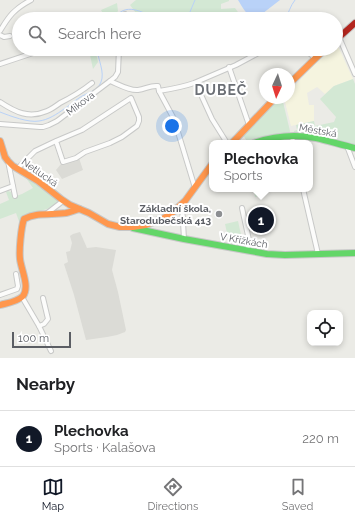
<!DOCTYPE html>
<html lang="en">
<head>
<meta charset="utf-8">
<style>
  body { margin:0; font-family:Raleway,sans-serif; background:#f6f6f6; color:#202124 }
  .controls { position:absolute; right:12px; bottom:12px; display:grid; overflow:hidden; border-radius:8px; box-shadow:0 2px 6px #0003 }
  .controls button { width:36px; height:36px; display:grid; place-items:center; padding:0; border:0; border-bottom:1px solid #e0e0e0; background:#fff; color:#202124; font:20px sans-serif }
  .compass { position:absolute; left:259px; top:68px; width:36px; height:36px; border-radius:50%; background:#fff; box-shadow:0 2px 6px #0003; rotate:184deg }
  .scale { position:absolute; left:12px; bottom:10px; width:59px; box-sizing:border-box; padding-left:4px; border:2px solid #5b5e64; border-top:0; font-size:11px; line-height:14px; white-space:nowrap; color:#5b5e64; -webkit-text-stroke:3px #fff; paint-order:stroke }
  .you { position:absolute; left:172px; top:126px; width:14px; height:14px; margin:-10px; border:3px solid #fff; border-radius:50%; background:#1a73e8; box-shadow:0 0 0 6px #1a73e833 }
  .badge { display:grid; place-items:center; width:26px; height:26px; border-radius:50%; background:#111827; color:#fff; font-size:13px; font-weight:700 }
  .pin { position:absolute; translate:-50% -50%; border:2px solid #fff; box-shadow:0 1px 4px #0006 }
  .popup { position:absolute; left:209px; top:140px; width:104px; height:52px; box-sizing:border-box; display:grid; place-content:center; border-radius:8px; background:#fff; filter:drop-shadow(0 1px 3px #0005); font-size:13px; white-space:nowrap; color:#757577 }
  .popup b { font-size:15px; color:#202124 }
  .popup::after { content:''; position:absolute; left:50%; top:100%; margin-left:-8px; border:8px solid transparent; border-top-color:#fff }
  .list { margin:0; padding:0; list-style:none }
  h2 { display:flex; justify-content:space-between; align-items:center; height:52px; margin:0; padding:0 16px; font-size:17px }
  h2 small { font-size:13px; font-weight:400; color:#757577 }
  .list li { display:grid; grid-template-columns:26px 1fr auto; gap:12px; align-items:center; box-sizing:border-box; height:56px; padding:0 16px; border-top:1px solid #e0e0e0 }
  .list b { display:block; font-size:15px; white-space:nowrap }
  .list p { margin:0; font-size:13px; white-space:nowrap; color:#757577 }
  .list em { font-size:13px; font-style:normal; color:#757577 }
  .icon { flex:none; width:22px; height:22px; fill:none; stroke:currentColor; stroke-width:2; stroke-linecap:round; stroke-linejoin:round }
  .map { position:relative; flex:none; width:355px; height:358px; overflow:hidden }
  .search { position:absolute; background:#fff; box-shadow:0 2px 6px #0003; left:12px; right:12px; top:12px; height:44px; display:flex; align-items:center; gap:10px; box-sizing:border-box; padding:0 14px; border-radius:22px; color:#757577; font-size:15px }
  .sheet { height:108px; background:#fff }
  nav { display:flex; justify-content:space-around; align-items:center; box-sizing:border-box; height:56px; border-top:1px solid #e0e0e0; background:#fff; font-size:11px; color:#757577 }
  nav a { display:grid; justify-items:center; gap:2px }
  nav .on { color:#111827 }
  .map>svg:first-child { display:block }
  .commercial { fill:#f5f4df }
  .industrial { fill:#dbdbd6 }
  .green { fill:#d3e8d4 }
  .water { fill:#b9d2f8 }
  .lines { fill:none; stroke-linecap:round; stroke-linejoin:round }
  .stream { stroke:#b9d2f8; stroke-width:1 }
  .street-casing { stroke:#c8c9c8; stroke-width:6 }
  .fast-casing { stroke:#c7c7c7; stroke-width:8 }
  .slow-casing { stroke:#c7c7c7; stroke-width:8 }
  .jam-casing { stroke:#c7c7c7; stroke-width:8 }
  .street { stroke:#fcfcfb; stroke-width:4 }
  .fast { stroke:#63d668; stroke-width:6 }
  .slow { stroke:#ff974d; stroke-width:6 }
  .jam { stroke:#b3261e; stroke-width:6 }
  .poi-dot { fill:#8d8f92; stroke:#fff; stroke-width:1.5 }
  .labels { text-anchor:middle; stroke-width:4; stroke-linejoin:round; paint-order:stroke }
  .street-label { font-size:10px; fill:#5b5e64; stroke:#fff }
  .poi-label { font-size:10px; font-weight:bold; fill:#5b5e64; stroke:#fff; text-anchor:end }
  .district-label { font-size:14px; font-weight:bold; letter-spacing:1px; fill:#6c7076; stroke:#fff }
</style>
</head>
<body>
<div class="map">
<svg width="355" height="358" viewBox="0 0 355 358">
  <rect width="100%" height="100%" fill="#ebebe6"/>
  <path class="commercial" d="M337,44L353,79L334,86L325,94L317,87L307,93L309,105H314V121L291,126L284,98H289V92L313,66L332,49H336V45Z"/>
  <g class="industrial">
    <path d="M79,158L83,170L62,179L56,170L61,164Z"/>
    <path d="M80,232L87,248L96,247L116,250L112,270L118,292L126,330L125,332L117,335L107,337L86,340L74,295L64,264L68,262L66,252L70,251L72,243L70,236L73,234Z"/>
  </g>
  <g class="green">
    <path d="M136,0H229V1L221,4V9L235,8L243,19H143L136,13L130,5Z"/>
    <path d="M117,3L118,11L112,19H104L105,17L101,10Z"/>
    <path d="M91,49H95L98,62L93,69L90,55Z"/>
    <path d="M181,49H228L205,54L200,51L189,55Z"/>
    <path d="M353,79L355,84V145L323,137L306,134L294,133V131L297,130L296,125L314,121L315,126L334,122L336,117L320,99L334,86Z"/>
    <path d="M278,98L283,102L290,131L289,134L248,143L243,135Z"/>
    <path d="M24,175L38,183L57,199V203L47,209L25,215L22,218L20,224L16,213L0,219V204L9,200L6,192L8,191L11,192L13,197L22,194L33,188Z"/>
    <path d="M254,189H264L266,195L255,197Z"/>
    <path d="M238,221L242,239L229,242L225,224Z"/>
  </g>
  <path class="water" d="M238,0H280L258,17C247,18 243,8 238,0Z"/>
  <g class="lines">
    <g class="stream">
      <path d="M114,19C125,1 142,12 157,19"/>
      <path d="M187,19L195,0"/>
      <path d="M285,19C289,13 290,6 295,0"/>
      <path d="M0,112C10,116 29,123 39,121C48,120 57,114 64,109C69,106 74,101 79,98C86,93 98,91 101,82C105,72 98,60 97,49"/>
    </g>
    <g class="street-casing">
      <g id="street">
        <path d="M116,19L118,17L125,14"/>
        <path d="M0,31C9,16 14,9 31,0"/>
        <path d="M0,35L4,37L10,36"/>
        <path d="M339,37L355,74"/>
        <path d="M61,49L62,50"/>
        <path d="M304,49L315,58"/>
        <path d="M0,64L36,52L41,49"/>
        <path d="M229,67L249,125"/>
        <path d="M110,81L115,77L118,72L119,49"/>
        <path d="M159,91L174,119L195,188"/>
        <path d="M202,97L212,119L227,143"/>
        <path d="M0,102C15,112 29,119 47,111C52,109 56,106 60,103C72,97 82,91 92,83"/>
        <path d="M0,124L40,127H43L49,125L57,121L110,81C118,84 129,91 138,90C146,89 150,85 158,86L159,91C171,89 183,87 194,83L236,65L266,49"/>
        <path d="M292,136L293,143"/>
        <path d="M347,146L355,167"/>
        <path d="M8,161L15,196"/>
        <path d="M18,168L35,151L56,141L82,130L131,98L139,117V121L137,126L122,137L110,143L85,152L76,158L63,162L56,141"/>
        <path d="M303,189L318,254"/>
        <path d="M0,191L13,186"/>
        <path d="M182,205L184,239"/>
        <path d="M242,208L249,240L247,251"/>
        <path d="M46,214L63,201"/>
        <path d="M0,295L17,289L18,286L16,274"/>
        <path d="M22,297L39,326L51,351"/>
        <path d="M39,326L44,324L48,319L43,298"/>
      </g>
    </g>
    <g class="fast-casing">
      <g id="fast">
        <path d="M254,143C274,136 294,134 316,138C329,141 342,145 355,148"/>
        <path d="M133,228L184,239L267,254L285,255L355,253"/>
      </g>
    </g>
    <g class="slow-casing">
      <g id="slow">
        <path d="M289,84L325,49"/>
        <path d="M0,141L5,157L8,161L13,166L38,181L61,199L70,205L89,213L108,224L120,227H133L146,225L164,218L172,213L185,201L212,164"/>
        <path d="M232,143L275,98"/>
        <path d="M0,305C7,303 17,302 23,296C30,287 21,269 20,259C19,250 21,228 24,219C37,212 52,215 66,213C71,212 75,210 79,209"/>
      </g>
    </g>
    <g class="jam-casing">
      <path id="jam" d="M336,40L355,23"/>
    </g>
    <use href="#street" class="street"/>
    <use href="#fast" class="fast"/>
    <use href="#slow" class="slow"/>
    <use href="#jam" class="jam"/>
  </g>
  <circle class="poi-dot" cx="219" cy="214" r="4"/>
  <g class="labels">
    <g class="street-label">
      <text transform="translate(80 103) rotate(-37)" y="4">Mikova</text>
      <text transform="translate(318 130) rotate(10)" y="4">Městská</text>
      <text transform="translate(40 172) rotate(35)" y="4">Netlucká</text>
      <text transform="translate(244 240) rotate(10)" y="4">V Křížkách</text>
    </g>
    <g class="poi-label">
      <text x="211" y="212">Základní škola,<tspan x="211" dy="12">Starodubečská 413</tspan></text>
    </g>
    <g class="district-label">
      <text x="221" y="95">DUBEČ</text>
    </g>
  </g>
</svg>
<div class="controls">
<button><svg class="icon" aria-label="locate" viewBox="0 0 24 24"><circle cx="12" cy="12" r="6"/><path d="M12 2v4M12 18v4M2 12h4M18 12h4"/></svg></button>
</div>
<svg class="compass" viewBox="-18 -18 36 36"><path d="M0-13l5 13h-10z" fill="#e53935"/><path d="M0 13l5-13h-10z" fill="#757577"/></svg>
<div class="scale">100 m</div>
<div class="you"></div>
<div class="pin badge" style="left:261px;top:220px">1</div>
<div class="popup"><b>Plechovka</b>Sports</div>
<div class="search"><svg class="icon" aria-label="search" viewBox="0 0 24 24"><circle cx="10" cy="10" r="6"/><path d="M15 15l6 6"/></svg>Search here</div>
</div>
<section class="sheet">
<h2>Nearby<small></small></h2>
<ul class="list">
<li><span class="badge">1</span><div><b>Plechovka</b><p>Sports · Kalašova</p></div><em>220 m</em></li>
</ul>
</section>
<nav>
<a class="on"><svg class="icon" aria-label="map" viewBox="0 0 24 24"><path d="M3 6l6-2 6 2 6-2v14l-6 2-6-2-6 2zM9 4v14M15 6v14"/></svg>Map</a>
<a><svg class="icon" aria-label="directions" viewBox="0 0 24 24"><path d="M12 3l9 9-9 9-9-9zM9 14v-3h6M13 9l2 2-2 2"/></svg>Directions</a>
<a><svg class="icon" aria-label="saved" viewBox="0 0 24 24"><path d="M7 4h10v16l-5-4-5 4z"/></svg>Saved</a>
</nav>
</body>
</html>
